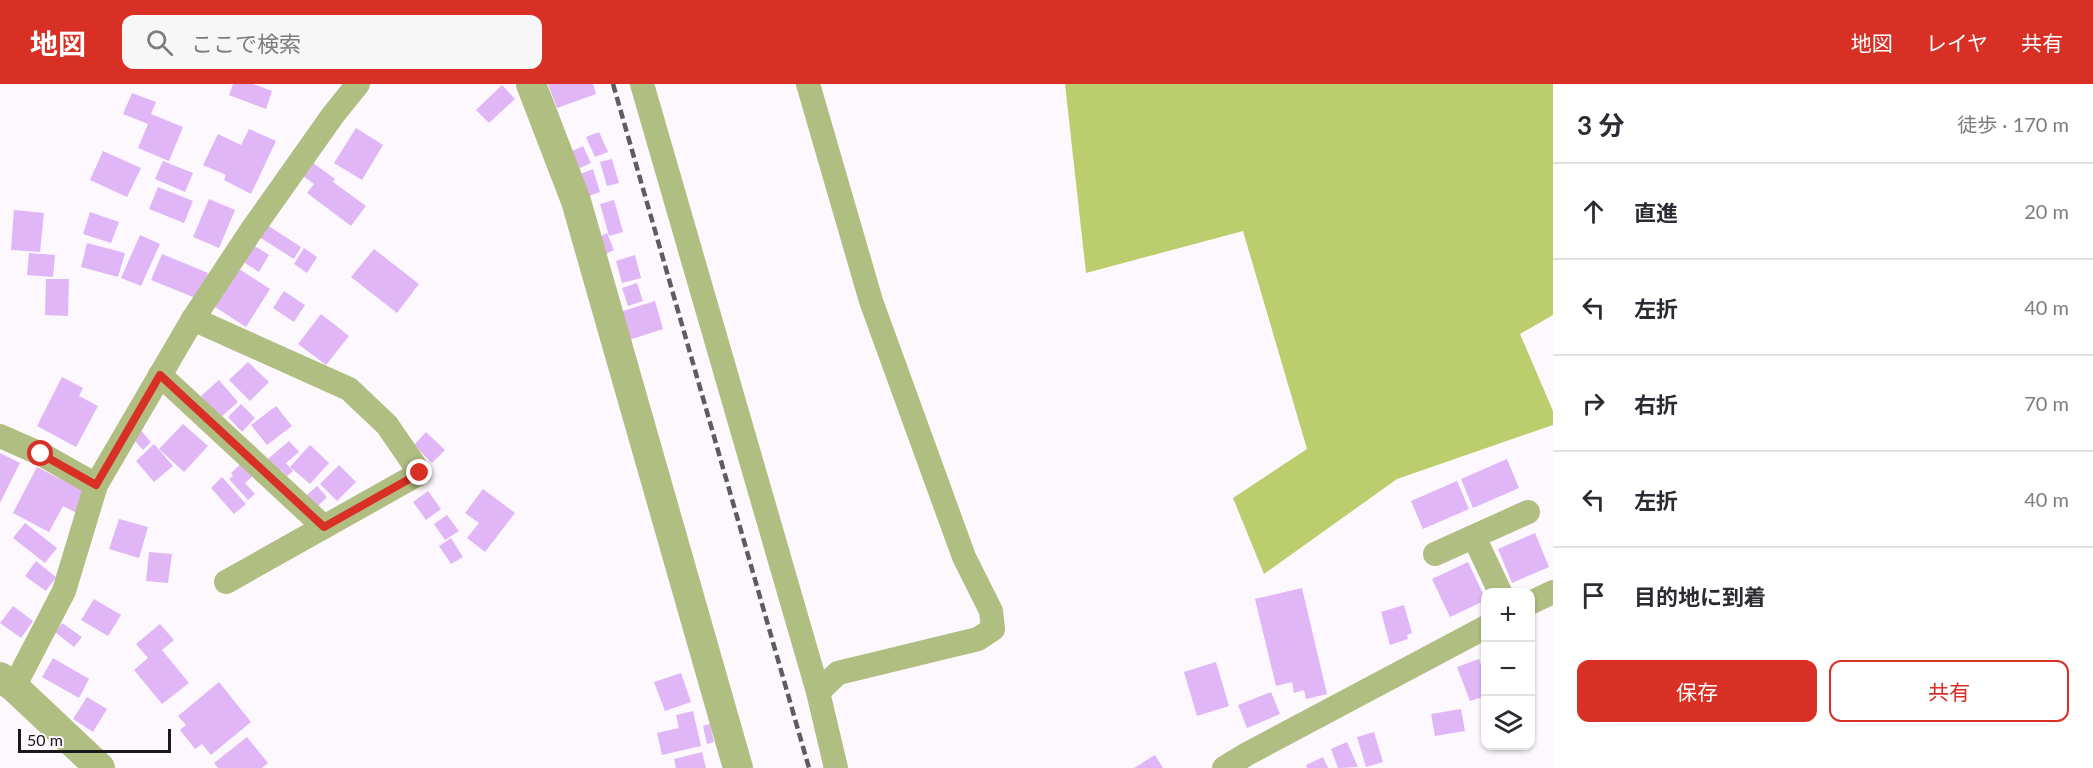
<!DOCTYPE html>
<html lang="ja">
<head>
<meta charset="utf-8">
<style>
  body { margin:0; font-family:Lato,"Noto Sans JP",sans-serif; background:#f7f7f7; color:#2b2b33 }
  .controls { position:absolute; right:18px; bottom:18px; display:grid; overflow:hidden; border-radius:12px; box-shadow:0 2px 4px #0004 }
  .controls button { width:54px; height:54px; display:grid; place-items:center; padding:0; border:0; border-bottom:2px solid #e1e1e2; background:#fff; color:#2b2b33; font:30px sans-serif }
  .scale { position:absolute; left:18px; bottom:15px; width:153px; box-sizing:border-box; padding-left:6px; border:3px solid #1a181b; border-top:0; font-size:16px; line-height:21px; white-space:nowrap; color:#1a181b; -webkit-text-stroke:4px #fcf8fe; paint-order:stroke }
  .stop { position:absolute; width:18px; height:18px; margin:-14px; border:4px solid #d93025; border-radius:50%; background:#fff }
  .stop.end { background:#d93025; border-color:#fff; box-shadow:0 2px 6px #0008 }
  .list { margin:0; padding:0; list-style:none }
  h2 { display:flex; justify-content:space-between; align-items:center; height:78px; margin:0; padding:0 24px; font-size:26px }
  h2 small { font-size:20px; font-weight:400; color:#7c7c81 }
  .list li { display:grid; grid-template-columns:39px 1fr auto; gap:18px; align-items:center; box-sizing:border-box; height:96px; padding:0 24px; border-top:2px solid #e1e1e2 }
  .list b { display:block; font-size:22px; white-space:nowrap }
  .list em { font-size:20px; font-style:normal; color:#7c7c81 }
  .actions { display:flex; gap:12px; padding:18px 24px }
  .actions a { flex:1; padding:14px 0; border:2px solid #d93025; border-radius:12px; text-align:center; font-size:21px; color:#d93025 }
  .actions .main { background:#d93025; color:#fff }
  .icon { flex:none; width:33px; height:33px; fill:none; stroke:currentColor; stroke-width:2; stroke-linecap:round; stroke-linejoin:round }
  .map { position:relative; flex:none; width:1553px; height:684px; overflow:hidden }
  header { display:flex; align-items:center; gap:36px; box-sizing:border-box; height:84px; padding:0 30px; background:#d93025; color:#fff }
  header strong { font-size:28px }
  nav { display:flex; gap:33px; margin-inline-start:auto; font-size:21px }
  .search { width:420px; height:54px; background:#f7f7f7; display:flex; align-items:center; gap:15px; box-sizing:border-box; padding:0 21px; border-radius:12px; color:#7c7c81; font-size:22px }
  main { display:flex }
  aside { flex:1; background:#fff }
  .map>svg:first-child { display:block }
  .forest { fill:#bbcd6d }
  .building { fill:#e0b6f6 }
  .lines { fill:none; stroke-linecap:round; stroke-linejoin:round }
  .minor { stroke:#b1be81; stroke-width:24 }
  .tertiary { stroke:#b1be81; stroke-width:30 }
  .rail { stroke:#5f5c60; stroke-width:4.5; stroke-dasharray:9 4.5; stroke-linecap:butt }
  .route { stroke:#d93025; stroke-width:8 }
</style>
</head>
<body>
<header>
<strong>地図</strong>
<div class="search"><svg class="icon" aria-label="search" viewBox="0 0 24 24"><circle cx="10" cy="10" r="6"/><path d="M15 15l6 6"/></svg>ここで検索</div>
<nav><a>地図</a><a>レイヤ</a><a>共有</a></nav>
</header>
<main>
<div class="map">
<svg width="1553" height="684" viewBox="0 0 1553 684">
  <rect width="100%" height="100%" fill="#fcf8fe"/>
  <path class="forest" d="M1065,0H1553V231L1520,250L1553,327V341L1397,395L1264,490L1233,414L1307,365L1243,147L1086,189Z"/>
  <g class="building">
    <path d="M233,0H253L272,7L266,25L229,11Z"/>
    <path d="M548,0H593L596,10L557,24Z"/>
    <path d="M502,1L515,15L489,39L476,26Z"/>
    <path d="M132,9L156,18L151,30L183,43L169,77L138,64L148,40L123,30Z"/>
    <path d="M356,44L383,61L362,96L334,79Z"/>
    <path d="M249,45L276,57L251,110L224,96L226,91L203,81L218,50L241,61Z"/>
    <path d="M599,48L608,68L595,73L586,53Z"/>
    <path d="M583,62L591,79L576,86L568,69Z"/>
    <path d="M103,67L141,84L127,113L90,96Z"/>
    <path d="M612,75L619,99L607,102L600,78Z"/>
    <path d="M309,76L335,95L333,98L366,122L351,142L307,109L314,100L299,89Z"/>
    <path d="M163,77L193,89L185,108L155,95Z"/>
    <path d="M593,85L600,108L586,113L578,91Z"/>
    <path d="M158,103L193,117L184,139L149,125Z"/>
    <path d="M209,115L235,126L219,164L193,153Z"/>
    <path d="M614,116L623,148L609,152L600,120Z"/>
    <path d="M14,126L44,129L40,168L11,166Z"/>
    <path d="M90,128L119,138L111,159L83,150Z"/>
    <path d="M264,139L301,163L294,175L256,151Z"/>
    <path d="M607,149L614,166L606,170L599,153Z"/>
    <path d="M140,151L160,160L141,202L121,194Z"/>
    <path d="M87,159L125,169L118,193L81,183Z"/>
    <path d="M250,159L269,171L259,188L239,175Z"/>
    <path d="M304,164L317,173L307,189L294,180Z"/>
    <path d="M374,165L419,200L397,229L351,193Z"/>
    <path d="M29,169L55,171L53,193L27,191Z"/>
    <path d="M162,170L208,189L198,215L151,196Z"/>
    <path d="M635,171L641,194L622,199L616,177Z"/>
    <path d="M233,181L270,205L246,243L209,219Z"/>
    <path d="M46,195H69L68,232L45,231Z"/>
    <path d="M637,199L643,217L628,222L622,204Z"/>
    <path d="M284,207L305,221L294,238L273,224Z"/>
    <path d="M655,217L663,245L629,256L620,228Z"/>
    <path d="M321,230L349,252L326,281L298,260Z"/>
    <path d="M248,278L269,298L250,317L229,296Z"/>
    <path d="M62,293L83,304L79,312L98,322L76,363L37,342Z"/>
    <path d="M219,296L238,318L220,334L201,312Z"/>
    <path d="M241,320L255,334L242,348L228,333Z"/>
    <path d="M276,322L292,342L267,361L251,341Z"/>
    <path d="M183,340L208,362L184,388L159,365Z"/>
    <path d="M138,343L151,358L143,366L130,351Z"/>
    <path d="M426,348L445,366L432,379L414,361Z"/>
    <path d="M289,357L299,368L286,379L293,387L287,392L281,386L279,388L268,375Z"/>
    <path d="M154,360L173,382L154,398L136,377Z"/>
    <path d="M310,361L329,379L310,400L290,383Z"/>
    <path d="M0,369L20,379L0,419Z"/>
    <path d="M1507,375L1519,404L1473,424L1461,395Z"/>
    <path d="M244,377L255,390L245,399L255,410L248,416L229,395L233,392L231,389Z"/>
    <path d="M339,381L356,398L337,417L320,400Z"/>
    <path d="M37,383L58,394L90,405L77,429L63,422L49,448L13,429Z"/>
    <path d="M222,393L246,420L234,430L211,404Z"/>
    <path d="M1457,397L1469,425L1423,445L1411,417Z"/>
    <path d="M317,402L327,413L317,423L307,411Z"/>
    <path d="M483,405L515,429L485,468L467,454L479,439L465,429Z"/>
    <path d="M428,407L441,425L426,436L413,418Z"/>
    <path d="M447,431L459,447L445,456L434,440Z"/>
    <path d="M119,435L148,443L139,474L109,465Z"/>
    <path d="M25,439L57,464L45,479L13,454Z"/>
    <path d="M1535,449L1549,483L1512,499L1498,465Z"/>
    <path d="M451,454L463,473L451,480L439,462Z"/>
    <path d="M149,468L172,470L168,499L146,497Z"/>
    <path d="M36,477L56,493L46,507L25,492Z"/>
    <path d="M1468,478L1486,516L1450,533L1432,495Z"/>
    <path d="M1302,504L1327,610L1306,615L1304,606L1294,609L1292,598L1276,602L1255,515Z"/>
    <path d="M94,515L121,531L108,552L81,536Z"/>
    <path d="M1404,521L1412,549L1407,551L1408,555L1390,561L1381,528Z"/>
    <path d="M13,522L33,537L21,554L0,539Z"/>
    <path d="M62,539L82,553L74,563L55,548Z"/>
    <path d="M160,540L174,556L162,566L189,599L162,620L134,586L148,574L136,560Z"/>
    <path d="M53,574L89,595L79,614L42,593Z"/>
    <path d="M1479,575L1486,595V612L1470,617L1457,583Z"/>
    <path d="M1216,578L1229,622L1197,632L1184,588Z"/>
    <path d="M681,589L691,618L665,627L654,598Z"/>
    <path d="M219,598L251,638L211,671L202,660L195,665L180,646L186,641L178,632Z"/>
    <path d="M1271,608L1280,630L1247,644L1238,621Z"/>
    <path d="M87,613L107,625L93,648L73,635Z"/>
    <path d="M1461,625L1465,647L1435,652L1431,630Z"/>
    <path d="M693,627L701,662L662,671L657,649L679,644L676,631Z"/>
    <path d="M710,640L714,658L707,660L703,642Z"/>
    <path d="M1374,648L1383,678L1366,683L1357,653Z"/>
    <path d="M247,653L268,679L262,684H218L214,679Z"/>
    <path d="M1347,658L1358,683L1338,684L1331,665Z"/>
    <path d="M702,668L706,684H676L674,675Z"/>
    <path d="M1155,671L1163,684H1134Z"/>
    <path d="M1323,673L1328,684H1307L1306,681Z"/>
  </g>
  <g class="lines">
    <g class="minor">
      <path d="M642,0L818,608L836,684"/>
      <path d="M808,0L871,217L964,473L991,527L993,545L978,555L838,589L818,608"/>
      <path d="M193,235L349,305L387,341L420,389L226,498"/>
      <path d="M160,291L324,443"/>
      <path d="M0,352L41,370L96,401"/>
      <path d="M1474,453L1500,508"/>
      <path d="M1435,470L1528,428"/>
      <path d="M1530,519L1553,508"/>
      <path d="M14,603L64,507L96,401L193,235L251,147L333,31L358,0"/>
      <path d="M1224,684L1247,670L1486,543"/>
    </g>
    <g class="tertiary">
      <path d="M531,0L576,117L738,684"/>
      <path d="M0,593L14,603L100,684"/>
    </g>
    <path class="rail" d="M613,0L809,684"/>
  </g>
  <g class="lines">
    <path class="route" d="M41,370L96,401L160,291L324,443L420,389"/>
  </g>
</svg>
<div class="controls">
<button>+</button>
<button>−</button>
<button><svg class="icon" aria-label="layers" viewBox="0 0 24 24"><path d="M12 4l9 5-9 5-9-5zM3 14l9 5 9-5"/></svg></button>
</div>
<div class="scale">50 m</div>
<div class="stop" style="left:41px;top:370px"></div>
<div class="stop end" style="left:420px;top:389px"></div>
</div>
<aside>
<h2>3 分<small>徒歩 · 170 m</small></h2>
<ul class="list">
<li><svg class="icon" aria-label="ahead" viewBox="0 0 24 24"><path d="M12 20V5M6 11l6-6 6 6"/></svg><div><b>直進</b></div><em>20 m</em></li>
<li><svg class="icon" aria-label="left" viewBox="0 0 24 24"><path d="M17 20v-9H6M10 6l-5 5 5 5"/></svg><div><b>左折</b></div><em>40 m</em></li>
<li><svg class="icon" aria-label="right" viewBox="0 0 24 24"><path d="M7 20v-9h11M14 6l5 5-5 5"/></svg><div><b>右折</b></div><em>70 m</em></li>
<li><svg class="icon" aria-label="left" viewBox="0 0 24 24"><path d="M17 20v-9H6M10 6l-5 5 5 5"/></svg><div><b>左折</b></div><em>40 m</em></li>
<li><svg class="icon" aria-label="arrive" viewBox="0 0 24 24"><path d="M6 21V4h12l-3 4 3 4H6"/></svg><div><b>目的地に到着</b></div></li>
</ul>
<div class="actions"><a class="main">保存</a><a>共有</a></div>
</aside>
</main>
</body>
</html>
